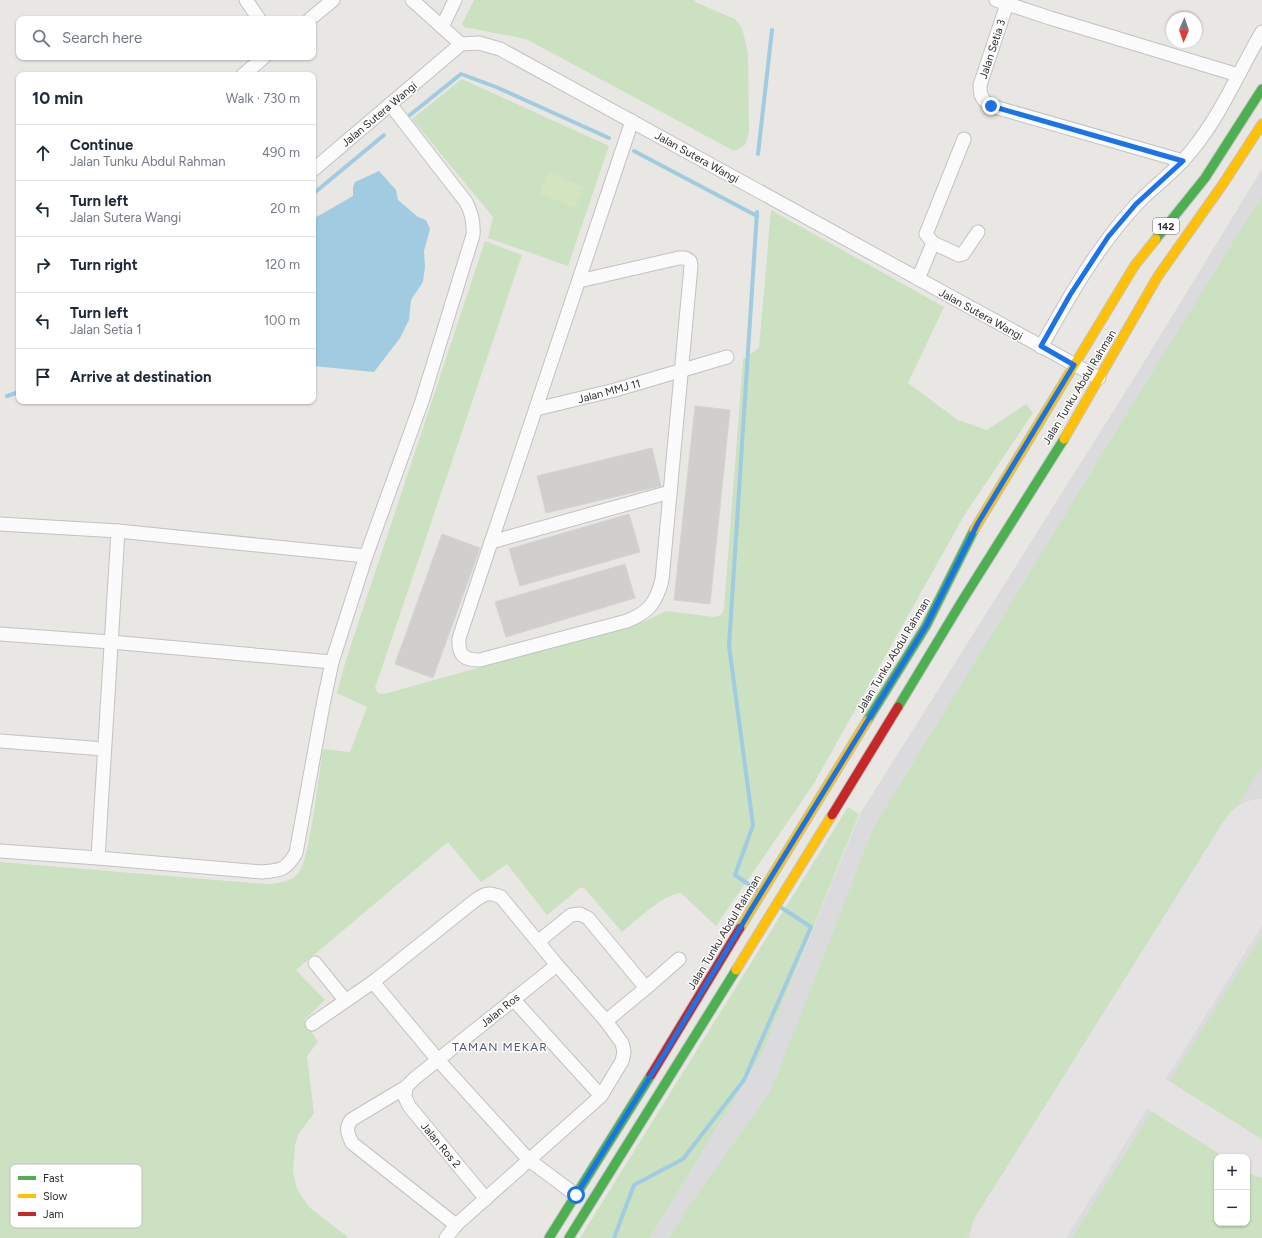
<!DOCTYPE html>
<html lang="en">
<head>
<meta charset="utf-8">
<style>
  body { margin:0; font-family:Figtree,sans-serif; background:#f6f6f7; color:#1f2937 }
  .controls { position:absolute; right:12px; bottom:12px; display:grid; overflow:hidden; border-radius:8px; box-shadow:0 1px 3px #0004 }
  .controls button { width:36px; height:36px; display:grid; place-items:center; padding:0; border:0; border-bottom:1px solid #e0e1e3; background:#fff; color:#1f2937; font:20px sans-serif }
  .compass { position:absolute; left:1166px; top:12px; width:36px; height:36px; border-radius:50%; background:#fff; box-shadow:0 1px 3px #0004; rotate:182deg }
  .stop { position:absolute; width:12px; height:12px; margin:-9px; border:3px solid #1a73e8; border-radius:50%; background:#fff }
  .stop.end { background:#1a73e8; border-color:#fff; box-shadow:0 1px 4px #0008 }
  .list { margin:0; padding:0; list-style:none }
  h2 { display:flex; justify-content:space-between; align-items:center; height:52px; margin:0; padding:0 16px; font-size:17px }
  h2 small { font-size:13px; font-weight:400; color:#747a83 }
  .list li { display:grid; grid-template-columns:26px 1fr auto; gap:12px; align-items:center; box-sizing:border-box; height:56px; padding:0 16px; border-top:1px solid #e0e1e3 }
  .list b { display:block; font-size:15px; white-space:nowrap }
  .list p { margin:0; font-size:13px; white-space:nowrap; color:#747a83 }
  .list em { font-size:13px; font-style:normal; color:#747a83 }
  .icon { flex:none; width:22px; height:22px; fill:none; stroke:currentColor; stroke-width:2; stroke-linecap:round; stroke-linejoin:round }
  .map { position:relative; flex:none; width:1262px; height:1238px; overflow:hidden }
  .search { position:absolute; background:#fff; box-shadow:0 1px 3px #0004; left:16px; top:16px; width:300px; height:44px; display:flex; align-items:center; gap:10px; box-sizing:border-box; padding:0 14px; border-radius:8px; color:#747a83; font-size:15px }
  .panel { position:absolute; background:#fff; box-shadow:0 1px 3px #0004; left:16px; top:72px; width:300px; height:332px; border-radius:8px }
  .map>svg:first-child { display:block }
  .airport { fill:#dbdbde; fill-rule:evenodd }
  .green { fill:#cbe1c1 }
  .pitch { fill:#d3e4c0 }
  .water { fill:#a1cbe1 }
  .lines { fill:none; stroke-linecap:round; stroke-linejoin:round }
  .stream { stroke:#a1cbe1; stroke-width:4 }
  .taxiway { stroke:#e4e2e2; stroke-width:35 }
  .runway { stroke:#e4e2e2; stroke-width:88 }
  .building { fill:#d1cfcd; stroke:#d5d3d0 }
  .street-casing { stroke:#c2c2c2; stroke-width:15 }
  .fast-casing { stroke:#c5c4c3; stroke-width:11 }
  .slow-casing { stroke:#c5c4c3; stroke-width:11 }
  .jam-casing { stroke:#c5c4c3; stroke-width:11 }
  .street { stroke:#fcfbfb; stroke-width:13 }
  .fast { stroke:#4caf50; stroke-width:9 }
  .slow { stroke:#ffc107; stroke-width:9 }
  .jam { stroke:#c62828; stroke-width:9 }
  .route { stroke:#1a73e8; stroke-width:5 }
  .labels { text-anchor:middle; stroke-width:3; stroke-linejoin:round; paint-order:stroke }
  .shield { fill:#fff; stroke:#6c6c6c; stroke-width:1 }
  .shield-label { font-size:10px; font-weight:bold; fill:#2d2d2d }
  .street-label { font-size:11px; fill:#2d2d2d; stroke:#fff }
  .neighbourhood-label { font-size:12px; letter-spacing:1px; fill:#525678; stroke:#fff }
  .key { fill:#fff; stroke:#c0c0c0; stroke-width:1 }
  .key-label { font-size:11px; fill:#2d2d2d }
</style>
</head>
<body>
<div class="map">
<svg width="1262" height="1238" viewBox="0 0 1262 1238">
  <rect width="100%" height="100%" fill="#e9e7e4"/>
  <path class="airport" d="M1262,169V1238H650L763,1052L860,814L1141,367ZM1217,1157H1247V1223H1217Z"/>
  <g class="green">
    <path d="M474,0H694L697,3L735,19L742,28L748,53L749,132L745,145L734,151L526,39L464,27L462,24Z"/>
    <path d="M462,79L609,146L568,266L488,238L493,217L412,119Z"/>
    <path d="M1262,196V766L966,1238H669L687,1209L771,1091L874,827L1166,350Z"/>
    <path d="M771,210L944,307L908,383L958,420L987,430L1026,404L1033,413L965,514L813,785L716,926L681,893C665,893 634,922 622,932L584,888H580L547,915L507,864L481,882L448,842L296,970L325,1000L304,1020L318,1042L307,1056L314,1113L299,1133L295,1145L293,1171L297,1189L309,1207L349,1238H0V862L266,884C277,883 289,883 298,874C310,860 319,772 323,749L350,752L367,707L337,693L346,660L485,241L522,255L375,688L378,693L384,694L643,622L666,611L714,617L721,615L724,609L743,359L759,348Z"/>
    <path d="M848,807L859,814L763,1052L650,1238H580Z"/>
    <path d="M1262,935V1152L1173,1096L1169,1090V1082Z"/>
    <path d="M1159,1108L1164,1109L1240,1157H1217V1223H1247V1161L1262,1171V1238H1072L1153,1110Z"/>
  </g>
  <path class="pitch" d="M548,172L584,187L575,208L539,193Z"/>
  <path class="water" d="M379,171L396,190L398,200L418,217L426,220L430,229L424,251L425,267L423,282L411,300L409,320L400,338L374,372L313,366V219L353,196V187L355,182Z"/>
  <g class="lines">
    <g class="stream">
      <path d="M410,115L461,74L496,87L609,138"/>
      <path d="M634,151L757,216"/>
      <path d="M758,154L772,30"/>
      <path d="M313,194L384,135"/>
      <path d="M7,396L19,392"/>
      <path d="M757,890L735,875L753,825L729,646L757,212"/>
      <path d="M614,1238L634,1185L683,1159L744,1080L811,927L782,908"/>
    </g>
    <g class="taxiway">
      <path d="M1144,1086L1262,1160"/>
      <path d="M1102,1098C1117,1083 1123,1081 1144,1086C1130,1071 1131,1065 1135,1045"/>
    </g>
    <path class="runway" d="M1014,1238L1262,843"/>
  </g>
  <g class="building">
    <path d="M695,406L730,410L710,604L674,600Z"/>
    <path d="M652,448L661,486L546,513L537,476Z"/>
    <path d="M629,514L640,552L520,586L509,549Z"/>
    <path d="M442,534L480,548L433,678L395,664Z"/>
    <path d="M625,564L635,598L506,637L495,602Z"/>
  </g>
  <g class="lines">
    <g class="street-casing">
      <g id="street">
        <path d="M246,0L259,19"/>
        <path d="M412,0L461,44"/>
        <path d="M996,0L1050,18L1238,75"/>
        <path d="M1007,4L980,85C980,96 982,100 991,106L1183,161"/>
        <path d="M310,19L333,0"/>
        <path d="M442,27L455,0"/>
        <path d="M243,75L264,57"/>
        <path d="M313,170L461,44L479,43L500,49L1099,378"/>
        <path d="M933,243L959,255L963,254L978,232"/>
        <path d="M918,279L933,243L926,234L964,139"/>
        <path d="M579,281L679,258H685L690,261L691,266L662,580C656,603 649,612 627,621L480,660C463,660 458,655 459,638L632,121"/>
        <path d="M1041,347C1069,297 1097,247 1136,205C1154,186 1176,171 1192,150C1221,115 1239,71 1262,32"/>
        <path d="M536,409L615,390L727,357"/>
        <path d="M0,524L118,531L366,556"/>
        <path d="M491,542L670,492"/>
        <path d="M0,634L111,642L332,662"/>
        <path d="M0,741L104,749"/>
        <path d="M0,851L98,858L262,872C281,870 286,870 296,853L323,705L332,662L366,556L422,401L473,235C474,222 472,213 466,202L390,104"/>
        <path d="M98,858L118,531"/>
        <path d="M539,941L571,915L580,914L588,918L646,988L606,1021"/>
        <path d="M315,963L345,1000"/>
        <path d="M646,988L679,959"/>
        <path d="M513,999L601,1096L622,1061L624,1052L622,1043L606,1021L557,965L501,897C488,891 484,894 473,902L373,982L438,1060L529,1160L601,1096"/>
        <path d="M312,1024L373,982"/>
        <path d="M406,1087L405,1097L409,1106L486,1199"/>
        <path d="M456,1225L352,1143C348,1134 345,1129 351,1120L406,1087L415,1078L557,965"/>
        <path d="M446,1238L456,1225L529,1160L576,1195"/>
      </g>
    </g>
    <g class="fast-casing">
      <g id="fast">
        <path d="M1156,239L1205,178L1262,89"/>
        <path d="M898,707L962,601L1064,439"/>
        <path d="M867,721L926,626L974,530"/>
        <path d="M549,1238L651,1075"/>
        <path d="M569,1238L736,970"/>
      </g>
    </g>
    <g class="slow-casing">
      <g id="slow">
        <path d="M1064,439L1158,276L1223,184L1262,124"/>
        <path d="M974,530L1135,265L1156,239"/>
        <path d="M740,928L867,721"/>
        <path d="M736,970L832,815"/>
      </g>
    </g>
    <g class="jam-casing">
      <g id="jam">
        <path d="M832,815L898,707"/>
        <path d="M651,1075L740,928"/>
      </g>
    </g>
    <use href="#street" class="street"/>
    <use href="#fast" class="fast"/>
    <use href="#slow" class="slow"/>
    <use href="#jam" class="jam"/>
  </g>
  <g class="lines">
    <path class="route" d="M576,1195L665,1053L752,908L926,626L978,523L1074,365L1041,346L1070,295L1108,237L1136,204L1183,161L991,106"/>
  </g>
  <g class="labels">
    <rect class="shield" x="1153" y="218" width="26" height="16" rx="3"/>
    <g class="shield-label">
      <text x="1166" y="230">142</text>
    </g>
    <g class="street-label">
      <text transform="translate(992 49) rotate(-72)" y="4">Jalan Setia 3</text>
      <text transform="translate(379 114) rotate(-40)" y="4">Jalan Sutera Wangi</text>
      <text transform="translate(697 157) rotate(29)" y="4">Jalan Sutera Wangi</text>
      <text transform="translate(981 314) rotate(29)" y="4">Jalan Sutera Wangi</text>
      <text transform="translate(1079 387) rotate(-59)" y="4">Jalan Tunku Abdul Rahman</text>
      <text transform="translate(609 391) rotate(-15)" y="4">Jalan MMJ 11</text>
      <text transform="translate(893 655) rotate(-59)" y="4">Jalan Tunku Abdul Rahman</text>
      <text transform="translate(724 932) rotate(-59)" y="4">Jalan Tunku Abdul Rahman</text>
      <text transform="translate(500 1010) rotate(-39)" y="4">Jalan Ros</text>
      <text transform="translate(441 1145) rotate(50)" y="4">Jalan Ros 2</text>
    </g>
    <g class="neighbourhood-label">
      <text x="500" y="1051">TAMAN MEKAR</text>
    </g>
  </g>
  <rect x="10" y="1164" width="132" height="64" rx="6" class="key"/>
  <rect x="18" y="1176" width="18" height="4" fill="#4caf50"/>
  <rect x="18" y="1194" width="18" height="4" fill="#ffc107"/>
  <rect x="18" y="1212" width="18" height="4" fill="#c62828"/>
  <g class="key-label">
    <text x="43" y="1182">Fast</text>
    <text x="43" y="1200">Slow</text>
    <text x="43" y="1218">Jam</text>
  </g>
</svg>
<div class="controls">
<button>+</button>
<button>−</button>
</div>
<svg class="compass" viewBox="-18 -18 36 36"><path d="M0-13l5 13h-10z" fill="#e53935"/><path d="M0 13l5-13h-10z" fill="#747a83"/></svg>
<div class="stop" style="left:576px;top:1195px"></div>
<div class="stop end" style="left:991px;top:106px"></div>
<div class="search"><svg class="icon" aria-label="search" viewBox="0 0 24 24"><circle cx="10" cy="10" r="6"/><path d="M15 15l6 6"/></svg>Search here</div>
<section class="panel">
<h2>10 min<small>Walk · 730 m</small></h2>
<ul class="list">
<li><svg class="icon" aria-label="ahead" viewBox="0 0 24 24"><path d="M12 20V5M6 11l6-6 6 6"/></svg><div><b>Continue</b><p>Jalan Tunku Abdul Rahman</p></div><em>490 m</em></li>
<li><svg class="icon" aria-label="left" viewBox="0 0 24 24"><path d="M17 20v-9H6M10 6l-5 5 5 5"/></svg><div><b>Turn left</b><p>Jalan Sutera Wangi</p></div><em>20 m</em></li>
<li><svg class="icon" aria-label="right" viewBox="0 0 24 24"><path d="M7 20v-9h11M14 6l5 5-5 5"/></svg><div><b>Turn right</b></div><em>120 m</em></li>
<li><svg class="icon" aria-label="left" viewBox="0 0 24 24"><path d="M17 20v-9H6M10 6l-5 5 5 5"/></svg><div><b>Turn left</b><p>Jalan Setia 1</p></div><em>100 m</em></li>
<li><svg class="icon" aria-label="arrive" viewBox="0 0 24 24"><path d="M6 21V4h12l-3 4 3 4H6"/></svg><div><b>Arrive at destination</b></div></li>
</ul>
</section>
</div>
</body>
</html>
